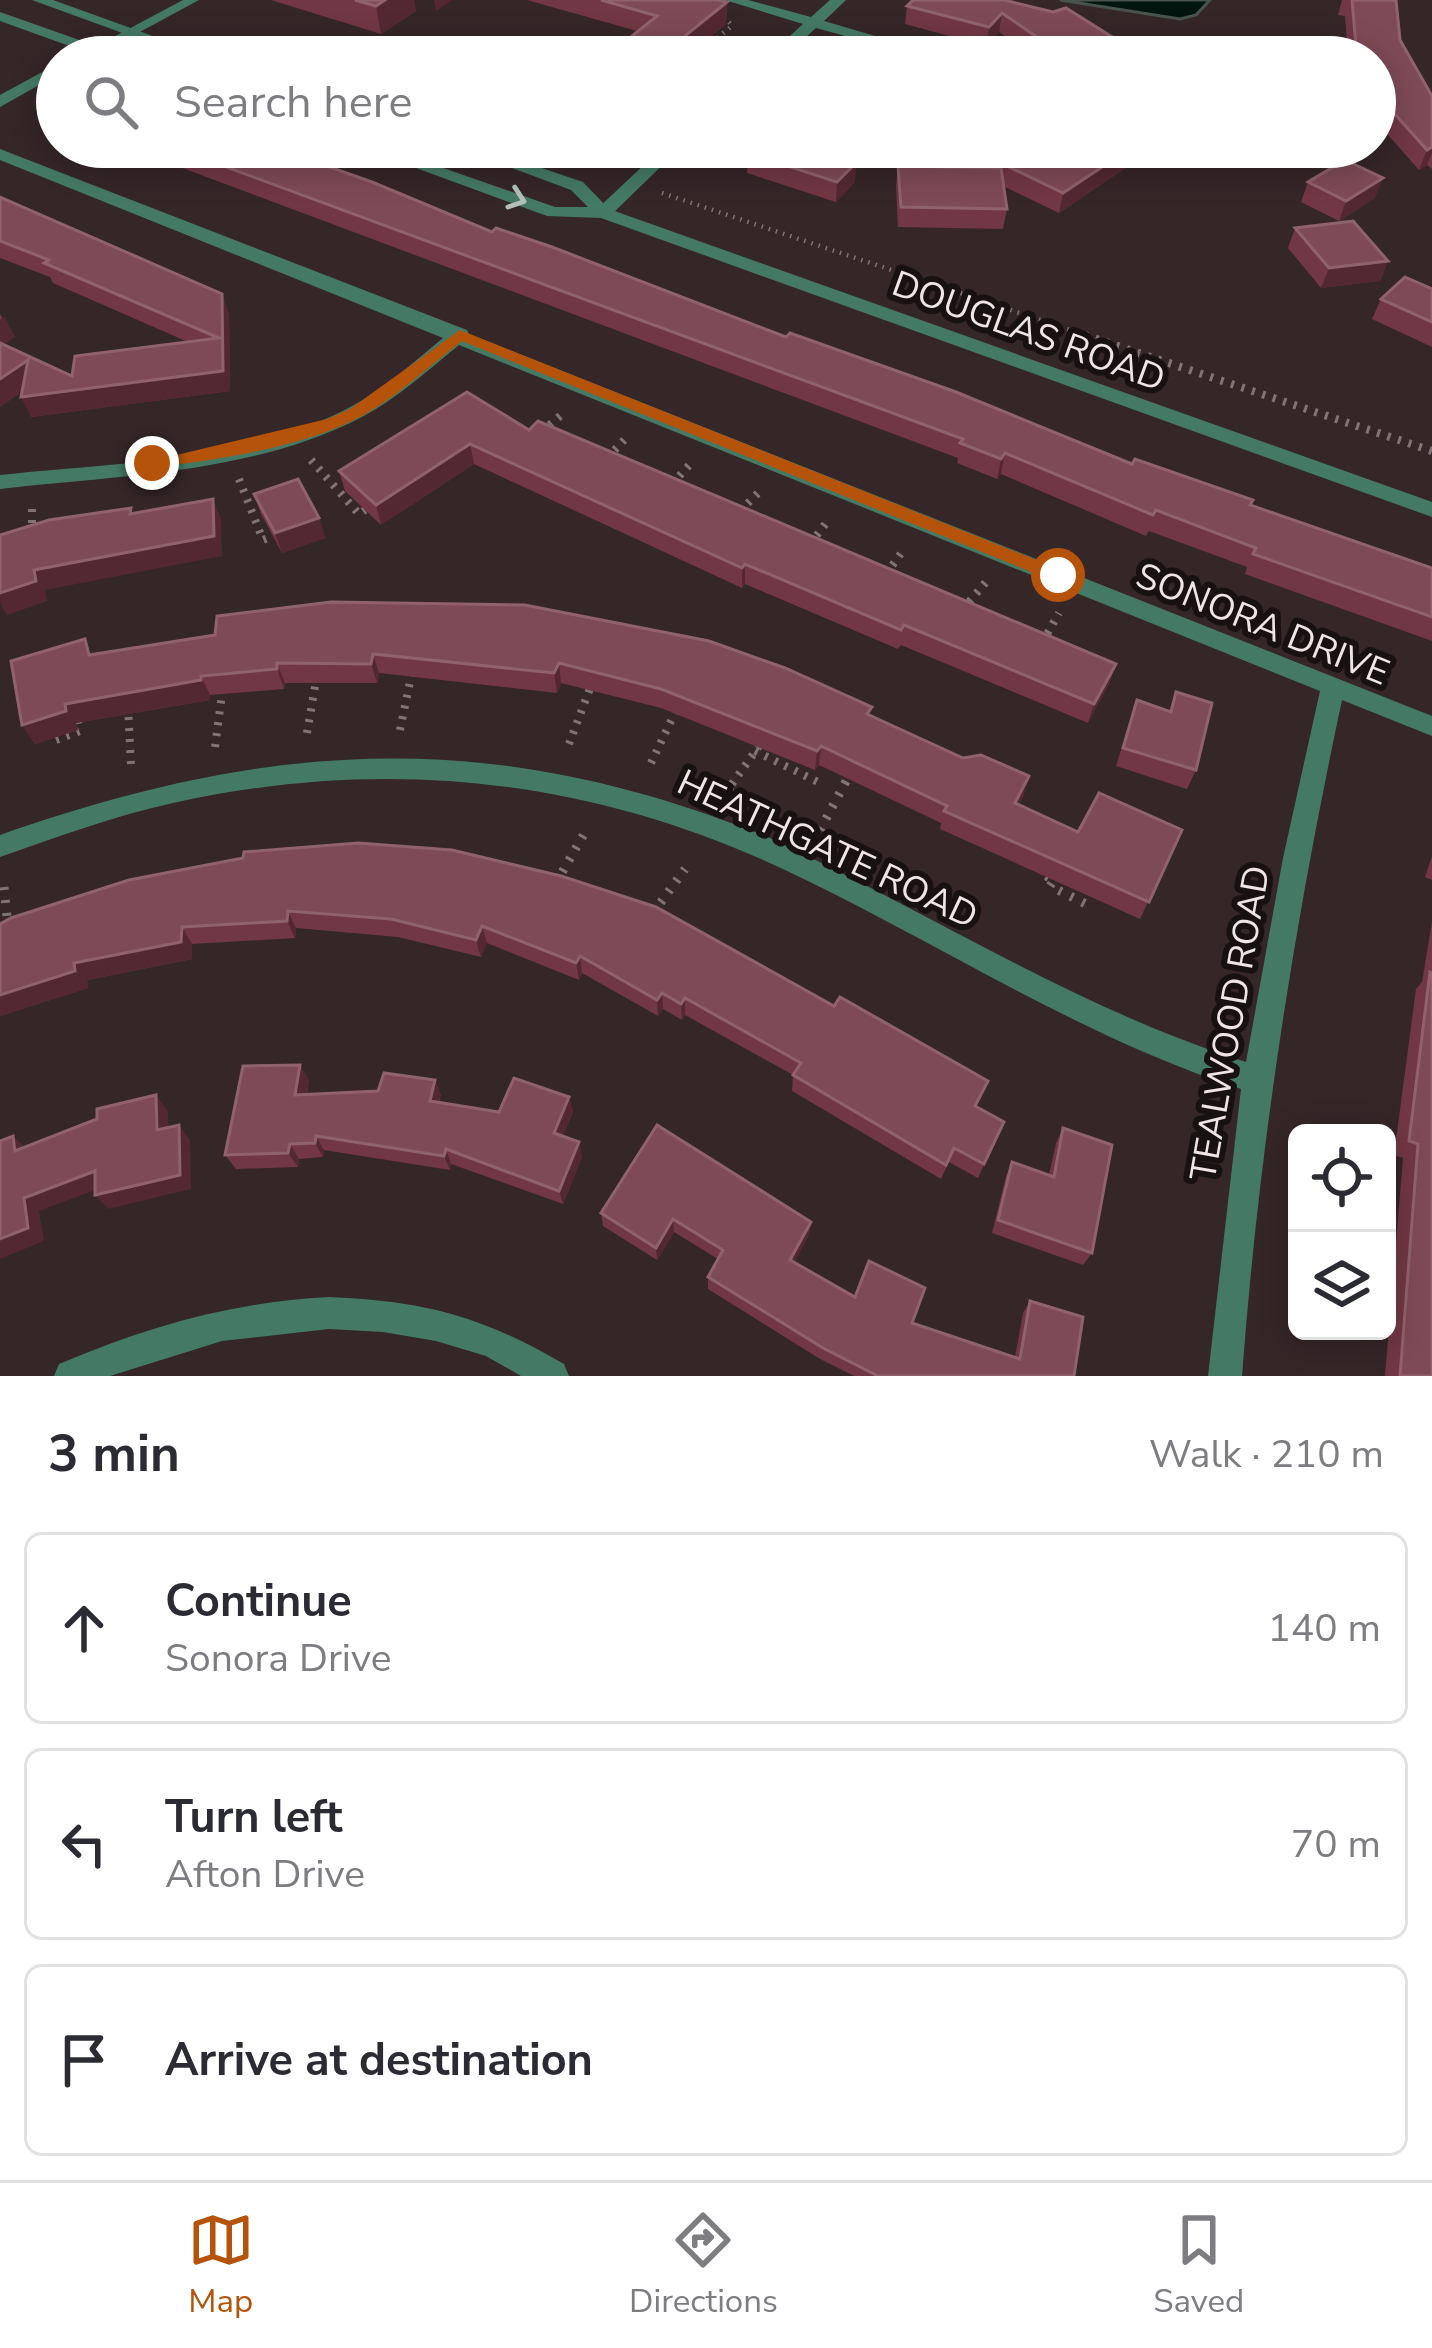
<!DOCTYPE html>
<html lang="en">
<head>
<meta charset="utf-8">
<style>
  body { margin:0; font-family:"Nunito Sans",sans-serif; background:#f7f7f7; color:#2b2b33 }
  .controls { position:absolute; right:36px; bottom:36px; display:grid; overflow:hidden; border-radius:18px; box-shadow:0 6px 30px #0003 }
  .controls button { width:108px; height:108px; display:grid; place-items:center; padding:0; border:0; border-bottom:3px solid #e1e1e2; background:#fff; color:#2b2b33; font:60px sans-serif }
  .stop { position:absolute; width:36px; height:36px; margin:-27px; border:9px solid #b45309; border-radius:50%; background:#fff }
  .stop.end { background:#b45309; border-color:#fff; box-shadow:0 3px 12px #0008 }
  .list { margin:0; padding:0; list-style:none }
  h2 { display:flex; justify-content:space-between; align-items:center; height:156px; margin:0; padding:0 48px; font-size:51px }
  h2 small { font-size:39px; font-weight:400; color:#7c7c81 }
  .list li { display:grid; grid-template-columns:78px 1fr auto; gap:36px; align-items:center; box-sizing:border-box; height:192px; margin:0 24px 24px; padding:0 24px; border:3px solid #e1e1e2; border-radius:18px }
  .list b { display:block; font-size:45px; white-space:nowrap }
  .list p { margin:0; font-size:39px; white-space:nowrap; color:#7c7c81 }
  .list em { font-size:39px; font-style:normal; color:#7c7c81 }
  .icon { flex:none; width:66px; height:66px; fill:none; stroke:currentColor; stroke-width:2; stroke-linecap:round; stroke-linejoin:round }
  .map { position:relative; flex:none; width:1432px; height:1376px; overflow:hidden }
  .search { position:absolute; background:#fff; box-shadow:0 6px 30px #0003; left:36px; right:36px; top:36px; height:132px; display:flex; align-items:center; gap:30px; box-sizing:border-box; padding:0 42px; border-radius:66px; color:#7c7c81; font-size:45px }
  .sheet { height:804px; background:#fff }
  nav { display:flex; justify-content:space-around; align-items:center; box-sizing:border-box; height:168px; border-top:3px solid #e1e1e2; background:#fff; font-size:33px; color:#7c7c81 }
  nav a { display:grid; justify-items:center; gap:6px }
  nav .on { color:#b45309 }
  .map>svg:first-child { display:block }
  .green { fill:#78424c }
  .water { fill:#00150d; stroke:#48534e; stroke-width:3 }
  .lines { fill:none; stroke-linecap:round; stroke-linejoin:round }
  .path-far2 { stroke:#827476; stroke-width:4.5; stroke-dasharray:1.5 6; stroke-linecap:butt }
  .path-far1 { stroke:#827476; stroke-width:8; stroke-dasharray:3 8; stroke-linecap:butt }
  .path { stroke:#827476; stroke-width:9; stroke-dasharray:3 10; stroke-linecap:butt }
  .service { fill:#447a65; fill-rule:evenodd }
  .minor { fill:#447a65; fill-rule:evenodd }
  .tertiary { fill:#447a65; fill-rule:evenodd }
  .wall { fill:#713744 }
  .shaded-wall { fill:#532832 }
  .building { fill:#7e4a56; stroke:#90626c; stroke-width:3 }
  .oneway { stroke:#b3bfb9 }
  .route { fill:#b45309 }
  .labels { text-anchor:middle; stroke-width:12; stroke-linejoin:round; paint-order:stroke }
  .street-label { font-size:36px; fill:#efe4e6; stroke:#181112 }
</style>
</head>
<body>
<div class="map">
<svg width="1432" height="1376" viewBox="0 0 1432 1376">
  <rect width="100%" height="100%" fill="#352628"/>
  <path class="green" d="M826,38L902,54L794,57Z"/>
  <path class="water" d="M1060,0H1210L1196,15L1180,19Z"/>
  <g class="lines">
    <g class="path-far2">
      <path d="M717,38L732,26L728,21"/>
      <path d="M662,193L1094,338"/>
    </g>
    <g class="path-far1">
      <path d="M1085,335L1432,451"/>
      <path d="M541,432L566,411"/>
      <path d="M607,458L628,436"/>
      <path d="M311,460L359,514L365,510"/>
      <path d="M239,479L263,540L273,536"/>
      <path d="M672,484L692,462"/>
      <path d="M32,509V535"/>
      <path d="M740,511L761,490"/>
      <path d="M810,544L830,518"/>
      <path d="M886,574L905,548"/>
      <path d="M962,610L986,582"/>
      <path d="M1042,643L1059,613"/>
      <path d="M128,706L131,765"/>
      <path d="M400,730L413,667"/>
      <path d="M307,733L317,675"/>
      <path d="M56,740L80,731L76,713"/>
      <path d="M569,744L592,683"/>
      <path d="M215,747L223,686"/>
      <path d="M755,751L820,783"/>
      <path d="M651,763L678,706"/>
      <path d="M732,784L764,739"/>
      <path d="M845,784L851,773"/>
    </g>
    <g class="path">
      <path d="M729,789L734,781"/>
      <path d="M820,830L846,781"/>
      <path d="M1046,876L1054,880L1050,886L1088,905"/>
      <path d="M556,883L584,834"/>
      <path d="M4,887L8,927"/>
      <path d="M653,913L685,869"/>
    </g>
    <path class="service" d="M183,0H199L101,53L89,50Z"/>
    <g class="minor">
      <path d="M725,0H748L811,17L830,0H846L824,21L947,57H922L816,28L784,57H767L803,24Z"/>
      <path d="M57,64V75L0,107V95Z"/>
      <path d="M663,147H681L609,217H597V209Z"/>
      <path d="M885,147L954,155L978,147H997C968,174 916,167 885,147Z"/>
      <path d="M0,149L467,330L469,334L1432,716V736L1342,700C1294,924 1259,1148 1242,1376H1208L1241,1089C1087,1039 953,952 808,881C605,780 395,754 173,803C114,816 57,837 0,857V835C277,738 495,727 770,838C929,912 1078,1009 1246,1062L1283,858L1320,691L459,345C428,370 398,398 362,417C252,474 121,475 0,489V475C117,462 248,463 354,405C386,387 414,362 443,338L0,160Z"/>
      <path d="M329,1297C424,1301 482,1316 564,1364L569,1376H521L486,1356L436,1341L383,1332L329,1329L222,1341L110,1376H54L59,1364C148,1326 233,1302 329,1297Z"/>
    </g>
    <g class="tertiary">
      <path d="M32,0H53L211,57H188Z"/>
      <path d="M0,12L119,54L122,57H100L0,21Z"/>
      <path d="M359,147H383L555,207H588L571,190L456,147H480L583,182L609,209L1432,502V517L601,218L547,216Z"/>
    </g>
  </g>
  <g class="wall">
    <path d="M271,0H414L416,11L381,34Z"/>
    <path d="M527,0H718L727,2L726,24L686,57H606L637,31Z"/>
    <path d="M1004,0L1144,57H1035L999,32L986,46L905,24L907,6Z"/>
    <path d="M1342,0H1396L1400,40L1432,96V169L1427,165L1419,170L1375,120V57H1348L1345,16L1338,15Z"/>
    <path d="M126,147H273L492,232L1132,464L1432,568V641L1245,574L1247,567L1149,531L1146,536L1001,474L997,479L957,463L958,458Z"/>
    <path d="M748,153L855,182L836,202L747,173Z"/>
    <path d="M1134,162L1059,213L1003,186L1007,209L1003,229L898,227L896,186L898,166L1001,173L1003,164Z"/>
    <path d="M1308,182L1375,198L1339,221L1301,202Z"/>
    <path d="M0,197L222,294L229,315L230,391L31,417L22,391L0,407V314L15,337L3,344L72,376L188,342L53,283L50,277L0,258Z"/>
    <path d="M1295,228L1388,261L1380,281L1321,288L1288,248Z"/>
    <path d="M1432,289V347L1372,319L1381,299Z"/>
    <path d="M529,430L1116,664L1109,684L1088,723L901,645L898,649L745,584L742,588L474,464L381,525L345,491L339,471Z"/>
    <path d="M254,494L319,518L325,538L282,553L261,514Z"/>
    <path d="M331,602L871,716L1024,795L1019,804L1078,832L1182,830L1140,919L940,829L941,823L819,765L815,770L661,708L561,683L557,693L379,673L377,683H285L284,689L210,695V700L76,723L78,730L35,744L22,725L94,654L215,635Z"/>
    <path d="M1176,692L1196,770L1187,789L1116,766L1137,700L1169,711Z"/>
    <path d="M358,843L982,1096L976,1107L1004,1122L978,1178L949,1162L941,1179L792,1091L793,1075L685,1015L682,1020L663,1009L658,1016L582,973L579,980L487,943L481,957L398,937L296,928L295,938L192,944V959L87,980L88,988L0,1016V924Z"/>
    <path d="M1432,856V880L1425,877Z"/>
    <path d="M1432,922V1376H1385L1403,1158L1394,1155L1416,989L1422,982Z"/>
    <path d="M309,1080L307,1095L378,1091L435,1080L441,1096L439,1103L499,1112L569,1097L573,1112L563,1136L579,1142L582,1157L563,1204L451,1164L450,1170L324,1150L323,1157L299,1159L298,1167L236,1169L225,1155Z"/>
    <path d="M1063,1128L1092,1253L1083,1265L992,1233L1006,1176L1012,1162L1049,1175L1056,1143Z"/>
    <path d="M601,1213L811,1222L809,1235L794,1262L855,1297L912,1323L1015,1357L1023,1313L1030,1301L1074,1376H854L820,1359L708,1289V1277L718,1259L674,1232L657,1260L603,1226Z"/>
  </g>
  <g class="shaded-wall">
    <path d="M385,0H414L416,11L381,34L376,6Z"/>
    <path d="M434,0H453L436,11Z"/>
    <path d="M727,2L726,24L686,57H659Z"/>
    <path d="M1002,13L999,32L986,46L989,27Z"/>
    <path d="M1132,147H1138L1134,162L1059,213L1063,193Z"/>
    <path d="M1432,147V153L1427,165L1419,170L1427,150Z"/>
    <path d="M857,162L855,182L836,202L837,182Z"/>
    <path d="M1383,178L1375,198L1339,221L1346,201Z"/>
    <path d="M1388,261L1380,281L1321,288L1329,268Z"/>
    <path d="M222,294L229,315L230,391L31,417L21,397L223,371Z"/>
    <path d="M5,317L15,337L0,347V320Z"/>
    <path d="M28,360L38,380L0,407V379Z"/>
    <path d="M470,444L474,464L381,525L376,505Z"/>
    <path d="M1005,453L1001,474L997,479L1001,459Z"/>
    <path d="M213,499L221,519L222,556L45,590L47,601L7,615L0,603V593L34,570Z"/>
    <path d="M319,518L325,538L282,553L275,533Z"/>
    <path d="M745,564V584L742,588V568Z"/>
    <path d="M373,654L379,673L377,683L371,664Z"/>
    <path d="M277,663L285,683L284,689L277,669Z"/>
    <path d="M559,663L561,683L557,693L554,673Z"/>
    <path d="M1116,664L1109,684L1088,723L1094,704Z"/>
    <path d="M201,676L210,695V700L76,723L78,730L35,744L22,725L65,704Z"/>
    <path d="M821,746L819,765L815,770L817,751Z"/>
    <path d="M1029,776L1024,795L1009,821L1015,803Z"/>
    <path d="M288,911L296,928L295,938L287,921Z"/>
    <path d="M482,926L487,943L481,957L476,940Z"/>
    <path d="M182,927L192,944V959L87,980L88,988L0,1016V995L74,963Z"/>
    <path d="M580,956L582,973L579,980L576,963Z"/>
    <path d="M662,993L663,1009L658,1016L657,1000Z"/>
    <path d="M685,998V1015L682,1020L681,1004Z"/>
    <path d="M300,1065L309,1080L304,1110L295,1095Z"/>
    <path d="M435,1080L441,1096L436,1116L430,1101Z"/>
    <path d="M156,1095L168,1111L169,1145L157,1130Z"/>
    <path d="M569,1097L573,1112L558,1148L554,1133Z"/>
    <path d="M179,1125L190,1140L191,1189L108,1209L95,1195Z"/>
    <path d="M13,1136L28,1150L15,1151Z"/>
    <path d="M316,1136L324,1150L323,1157L315,1143Z"/>
    <path d="M579,1142L582,1157L563,1204L559,1191Z"/>
    <path d="M290,1144L299,1159L298,1167L288,1153Z"/>
    <path d="M446,1149L451,1164L450,1170L444,1156Z"/>
    <path d="M95,1171L109,1185L39,1211L44,1241L0,1259V1239L24,1198Z"/>
    <path d="M673,1219L674,1232L657,1260L656,1248Z"/>
    <path d="M811,1222L809,1235L789,1272L790,1260Z"/>
  </g>
  <g class="building">
    <path d="M355,0H385L376,6Z"/>
    <path d="M601,0H718L727,2L659,57H606L657,16Z"/>
    <path d="M913,0H1004L1053,12L1066,8L1144,57H1066L1002,13L989,27L907,6Z"/>
    <path d="M1352,0H1396L1400,40L1432,96V147L1427,150L1376,93L1375,57H1357Z"/>
    <path d="M172,147H273L372,182L492,232L496,228L552,247L786,337L790,333L956,392L1132,464L1135,459L1253,500L1250,505L1432,568V617L1253,554L1256,548L1156,510L1153,515L1005,453L1001,459L960,443L963,439Z"/>
    <path d="M754,147H857V162L837,182L748,153Z"/>
    <path d="M1031,147H1132L1063,193L1003,164Z"/>
    <path d="M1345,160L1383,178L1346,201L1308,182Z"/>
    <path d="M898,166L1001,168L1007,209L901,207Z"/>
    <path d="M0,197L222,294L223,371L21,397L28,360L0,379V343L72,376L75,356L219,338L44,263L49,260L0,241Z"/>
    <path d="M1353,221L1388,261L1329,268L1295,228Z"/>
    <path d="M1405,277L1432,289V322L1381,299Z"/>
    <path d="M467,392L529,430L538,421L1116,664L1094,704L904,625L901,630L745,564L742,568L470,444L376,505L339,471Z"/>
    <path d="M298,479L319,518L275,533L254,494Z"/>
    <path d="M213,499L214,536L34,570L36,581L0,593V535L49,520L131,508L130,514Z"/>
    <path d="M331,602L525,605L709,641L785,668L872,707L867,714L963,758L981,755L1029,776L1015,803L1078,832L1099,793L1182,830L1149,902L944,811L947,806L821,746L817,751L661,689L559,663L554,673L373,654L371,664L277,663V669L201,676V680L65,704L66,711L22,725L11,661L85,639L89,655L215,635L217,616Z"/>
    <path d="M1176,692L1212,703L1196,770L1123,748L1137,700L1171,712Z"/>
    <path d="M358,843L452,850L561,876L656,907L834,1006L840,997L988,1081L975,1106L1004,1122L984,1164L954,1148L946,1165L793,1075L801,1063L685,998L681,1004L662,993L657,1000L580,956L576,963L482,926L476,940L391,919L288,911L287,921L182,927L181,942L74,963L75,971L0,995V924L11,918L129,880L243,858L244,852Z"/>
    <path d="M1430,972L1432,973V1376H1400L1418,1144L1409,1141Z"/>
    <path d="M300,1065L295,1095L378,1091L384,1073L435,1080L430,1101L499,1112L514,1078L569,1097L554,1133L579,1142L559,1191L446,1149L444,1156L316,1136L315,1143L290,1144L288,1153L225,1155L243,1066Z"/>
    <path d="M156,1095L157,1130L179,1125L180,1175L95,1195V1171L24,1198L28,1228L0,1239V1141L13,1136L15,1151L97,1119V1109Z"/>
    <path d="M657,1125L811,1222L790,1260L855,1297L869,1261L925,1288L912,1323L1020,1359L1030,1301L1083,1317L1074,1376H878L823,1348L708,1277L723,1250L673,1219L656,1248L601,1213Z"/>
    <path d="M1063,1128L1112,1145L1092,1253L998,1220L1012,1162L1054,1177Z"/>
  </g>
  <defs><path id="oneway-chevron" d="M-2-3.5L2.5 0L-2 3.5" fill="none" stroke-width="1.6" stroke-linecap="round" stroke-linejoin="round" transform="scale(3)"/></defs>
  <use class="oneway" href="#oneway-chevron" transform="translate(517 199) rotate(19)"/>
  <path class="route" d="M460,330L1064,571L1067,575L1051,580L462,341C429,366 395,399 358,418C297,449 218,459 152,468L143,463L327,419L350,409Z"/>
  <g class="labels">
    <g class="street-label">
      <text transform="translate(1029 330) rotate(20)" y="13">DOUGLAS ROAD</text>
      <text transform="translate(1263 623) rotate(22)" y="13">SONORA DRIVE</text>
      <text transform="translate(828 848) rotate(25)" y="13">HEATHGATE ROAD</text>
      <text transform="translate(1229 1023) rotate(-80)" y="13">TEALWOOD ROAD</text>
    </g>
  </g>
</svg>
<div class="controls">
<button><svg class="icon" aria-label="locate" viewBox="0 0 24 24"><circle cx="12" cy="12" r="6"/><path d="M12 2v4M12 18v4M2 12h4M18 12h4"/></svg></button>
<button><svg class="icon" aria-label="layers" viewBox="0 0 24 24"><path d="M12 4l9 5-9 5-9-5zM3 14l9 5 9-5"/></svg></button>
</div>
<div class="stop" style="left:1058px;top:575px"></div>
<div class="stop end" style="left:152px;top:463px"></div>
<div class="search"><svg class="icon" aria-label="search" viewBox="0 0 24 24"><circle cx="10" cy="10" r="6"/><path d="M15 15l6 6"/></svg>Search here</div>
</div>
<section class="sheet">
<h2>3 min<small>Walk · 210 m</small></h2>
<ul class="list">
<li><svg class="icon" aria-label="ahead" viewBox="0 0 24 24"><path d="M12 20V5M6 11l6-6 6 6"/></svg><div><b>Continue</b><p>Sonora Drive</p></div><em>140 m</em></li>
<li><svg class="icon" aria-label="left" viewBox="0 0 24 24"><path d="M17 20v-9H6M10 6l-5 5 5 5"/></svg><div><b>Turn left</b><p>Afton Drive</p></div><em>70 m</em></li>
<li><svg class="icon" aria-label="arrive" viewBox="0 0 24 24"><path d="M6 21V4h12l-3 4 3 4H6"/></svg><div><b>Arrive at destination</b></div></li>
</ul>
</section>
<nav>
<a class="on"><svg class="icon" aria-label="map" viewBox="0 0 24 24"><path d="M3 6l6-2 6 2 6-2v14l-6 2-6-2-6 2zM9 4v14M15 6v14"/></svg>Map</a>
<a><svg class="icon" aria-label="directions" viewBox="0 0 24 24"><path d="M12 3l9 9-9 9-9-9zM9 14v-3h6M13 9l2 2-2 2"/></svg>Directions</a>
<a><svg class="icon" aria-label="saved" viewBox="0 0 24 24"><path d="M7 4h10v16l-5-4-5 4z"/></svg>Saved</a>
</nav>
</body>
</html>
